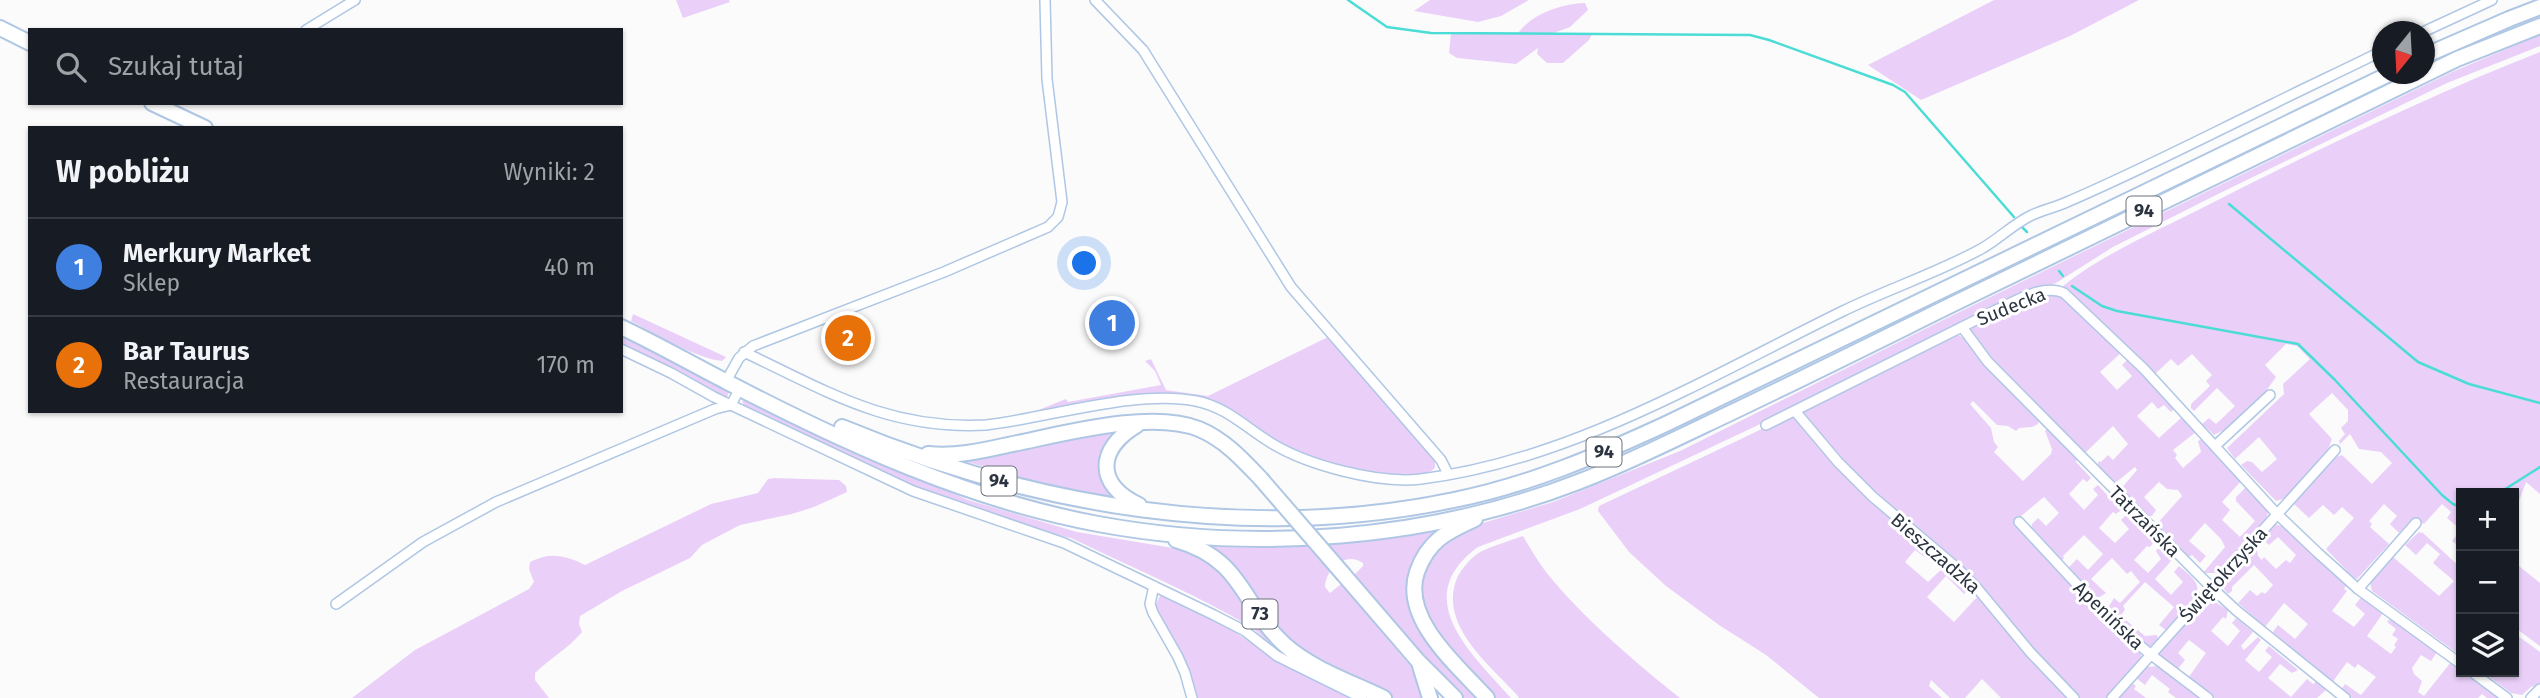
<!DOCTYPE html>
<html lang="pl">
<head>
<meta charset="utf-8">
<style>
  body { margin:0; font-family:"Fira Sans",sans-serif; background:#242831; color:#f1f3f6 }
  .controls { position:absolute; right:21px; bottom:21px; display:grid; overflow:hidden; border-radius:0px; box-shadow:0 2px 5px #0004 }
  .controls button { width:63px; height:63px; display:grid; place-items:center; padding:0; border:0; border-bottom:2px solid #363941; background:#171b24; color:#f1f3f6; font:35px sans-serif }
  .compass { position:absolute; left:2372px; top:21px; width:63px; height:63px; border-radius:50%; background:#171b24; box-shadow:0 2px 5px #0004; rotate:198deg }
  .you { position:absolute; left:1085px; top:264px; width:24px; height:24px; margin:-18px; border:5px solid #fff; border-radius:50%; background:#1a73e8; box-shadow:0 0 0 10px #1a73e833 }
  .badge { display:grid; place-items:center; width:46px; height:46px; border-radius:50%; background:#918128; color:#fff; font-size:23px; font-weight:700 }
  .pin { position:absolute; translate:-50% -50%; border:4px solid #fff; box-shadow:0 2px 7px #0006 }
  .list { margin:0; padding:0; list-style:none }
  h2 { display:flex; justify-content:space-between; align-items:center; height:91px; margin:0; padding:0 28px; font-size:30px }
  h2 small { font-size:23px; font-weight:400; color:#9ea1a6 }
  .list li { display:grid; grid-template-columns:46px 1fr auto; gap:21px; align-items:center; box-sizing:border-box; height:98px; padding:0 28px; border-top:2px solid #363941 }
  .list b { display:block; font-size:26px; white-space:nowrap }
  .list p { margin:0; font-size:23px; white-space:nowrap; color:#9ea1a6 }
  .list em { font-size:23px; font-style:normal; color:#9ea1a6 }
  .icon { flex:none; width:38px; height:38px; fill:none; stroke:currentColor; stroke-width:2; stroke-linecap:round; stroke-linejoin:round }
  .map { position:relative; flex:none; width:2540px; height:698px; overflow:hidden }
  .search { position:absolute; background:#171b24; box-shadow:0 2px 5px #0004; left:28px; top:28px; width:595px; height:77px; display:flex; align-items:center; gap:18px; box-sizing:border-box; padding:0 24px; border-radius:0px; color:#9ea1a6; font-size:26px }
  .panel { position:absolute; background:#171b24; box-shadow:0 2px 5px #0004; left:28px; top:126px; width:595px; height:287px; border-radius:0px }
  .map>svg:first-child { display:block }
  .green { fill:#ead0f9 }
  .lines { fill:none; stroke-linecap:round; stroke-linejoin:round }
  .stream { stroke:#4cdcd6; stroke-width:2.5 }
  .street-casing { stroke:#afc7e4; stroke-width:12 }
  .primary-casing { stroke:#afc7e4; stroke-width:18 }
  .street { stroke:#fff; stroke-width:9 }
  .primary { stroke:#fff; stroke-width:14 }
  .primary-bridge-casing { stroke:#afc7e4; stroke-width:18; stroke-linecap:butt }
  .primary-bridge { stroke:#fff; stroke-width:14 }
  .labels { text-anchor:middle; stroke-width:6; stroke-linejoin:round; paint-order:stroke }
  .shield { fill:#fff; stroke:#6b7179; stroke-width:2 }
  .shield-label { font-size:18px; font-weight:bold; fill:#2b3440 }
  .street-label { font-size:19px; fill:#2b3440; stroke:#fff }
</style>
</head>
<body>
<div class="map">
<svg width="2540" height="698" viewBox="0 0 2540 698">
  <rect width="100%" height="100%" fill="#fbfbfb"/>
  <g class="green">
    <path d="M676,0H729L730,2L683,18Z"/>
    <path d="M1430,0H1529L1501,16L1478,22L1414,11Z"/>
    <path d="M1994,0H2139L2070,36L1921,100L1868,65Z"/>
    <path d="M1585,3L1588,10L1570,27L1554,33L1592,34L1589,40L1563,63H1547L1537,54L1538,48L1516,64L1457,58L1449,53L1451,33H1518C1533,13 1561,4 1585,3Z"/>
    <path d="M2540,35V46L2447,83L2216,195L2113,247L2056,283L2027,294L1803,404L1580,509L1478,547C1408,598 1472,654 1511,698H1491L1437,636L1420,599L1425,563L1436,548L1452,535L1476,525L1553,502L1680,451L1943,320L2452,72Z"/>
    <path d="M2540,52V494L2526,482L2514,514V493H2461V548L2452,541L2461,530L2447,518L2451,512L2442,504L2424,524L2413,518L2399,533L2390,524L2397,516L2384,504L2369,521L2372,524L2370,527L2389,544L2357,579L2353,577L2326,549L2354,518L2342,507L2334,515L2323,505L2309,518L2293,503L2333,458L2342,455L2372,484L2392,463L2381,452L2359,449L2350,434L2340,444L2339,441L2345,434L2341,428L2348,421V410L2332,393L2309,414L2332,439L2326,455L2286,498L2276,501L2241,465L2247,461L2252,462L2262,472L2277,459L2259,437L2235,459L2227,448L2284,394L2283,384L2310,359L2297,346L2286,344L2265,365L2276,377L2259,401L2225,434L2222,431L2214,435L2202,424L2209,418L2216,424L2235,406L2217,388L2194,411L2191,408V404L2210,386L2206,381L2212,375L2192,354L2178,366L2171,359L2155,374H2150L2063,286C2107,251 2162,229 2212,203C2319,149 2428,96 2540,52Z"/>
    <path d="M2049,292H2057L2123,351L2100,372L2117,390L2132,376L2122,365L2128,359L2174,409L2171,412L2164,405L2158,409L2152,402L2137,416L2159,438L2182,417L2196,432L2173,450L2177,455L2175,458L2183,468L2201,452L2198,441L2202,439L2242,480L2222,502L2230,510L2222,520L2240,537L2255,521L2236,501V497L2247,486L2268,509L2267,519L2224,567L2215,573H2203L2225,547L2221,539L2205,523L2189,541L2206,556L2200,563L2192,555L2187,558L2155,526L2182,496L2178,490L2167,489L2159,482L2144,497L2156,510L2152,516H2146L2120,490L2137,470L2135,467L2114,484L2096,467L2099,461L2101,462L2108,455L2113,460L2128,444L2113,426L2084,454L2029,399L1973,338L1970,332L1972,325L2022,301Z"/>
    <path d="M633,314L726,357L722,361C697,359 654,333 631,321Z"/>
    <path d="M1956,334L1964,338L2039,418L2038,424L2032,427L2019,428L2016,431L2008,426L1997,425L1973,401L1970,404L1991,428L1994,442L1998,447L1994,452L2023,481L2051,454L2052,449L2045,431L2049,427L2077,459L2076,462L2091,478L2087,482L2083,479L2069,494L2084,510L2098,495L2093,489L2098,485L2121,510L2116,514L2113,512L2099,528L2115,543L2129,529L2121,520L2126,515L2154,542L2150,547L2147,546L2134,560L2148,573L2161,559L2156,551L2159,547L2172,560L2155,579L2171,595L2183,582L2174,572L2179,566C2185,571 2192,576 2196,583C2204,599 2176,620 2167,631L2159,625L2174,607L2145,582L2123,606L2125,609L2121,616L2145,636L2157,635L2158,640L2149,647L2106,611L2114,598L2120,603L2140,582L2131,571L2127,574L2112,558L2091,579L2106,593L2095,600L2067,569L2077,559L2088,570L2103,554L2084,535L2063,556L2064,558L2061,562L2058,561L2031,530L2032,524L2038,518L2046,526L2059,513L2044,497L2014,522L2085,598L2140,650L2142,658L2109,698H2079C2030,649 1991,593 1938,548L1929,560L1915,550L1905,562L1928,582L1948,563L1971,586L1964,594L1946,576L1927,597L1954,622L1979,595L2070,698H2001L1982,679L1965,698H1950L1931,680L1929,686L1942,698H1819L1766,655L1719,625L1666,586L1629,552L1598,511L1599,506L1741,439Z"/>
    <path d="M621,336L730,390L727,397L718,396L697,381L621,345Z"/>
    <path d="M1328,337L1435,459V468C1411,492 1304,458 1277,443C1255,431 1238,411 1215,402C1171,385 1122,398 1077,406C1065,408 1048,414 1036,411L1066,399L1068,402L1161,385L1155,371L1145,361L1151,359L1166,390L1208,396Z"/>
    <path d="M747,398L968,500L1077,532L1191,551L1215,565L1297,660C1269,654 1268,638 1249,626C1199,596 1144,573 1092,548L1071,538L1044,532L922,491L746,409L742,401Z"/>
    <path d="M1118,428L1108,442L1106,487L1117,500L1044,484L957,459Z"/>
    <path d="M774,478L839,480L846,486L847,492L814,507L792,514L740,525L702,545L690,558L622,591L580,616L579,624L582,632C568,649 550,658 535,673V680L549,698H352L415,650L529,589L534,582L529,569L530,562C550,552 565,555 585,565L711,504L758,493L768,479Z"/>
    <path d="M2275,524L2284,527L2346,585L2344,589L2347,591L2332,611L2354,627L2365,614L2355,605L2362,596L2383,613L2367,636L2391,654L2396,647L2394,645L2398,639L2392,635L2396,629L2387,622L2391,618L2437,652L2431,661L2421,655L2412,668L2414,674L2422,681L2418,692L2424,696L2451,662L2461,672L2500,698H2487L2482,694L2478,698H2352L2341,690L2345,684L2361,695L2376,677L2358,664L2355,668L2347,662L2332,683L2272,633L2278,625L2295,639L2308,624L2284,603L2265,627L2238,603L2250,590L2257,596L2262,592L2265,594L2273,585L2254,565L2232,587V591L2228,594L2223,588L2227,575L2251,548L2257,550L2258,556L2262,560L2264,557L2276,569L2286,560L2290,563L2296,555L2278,537L2269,545L2261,538Z"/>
    <path d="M1441,529L1409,594L1479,698H1460L1451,689L1353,576L1363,566V563C1346,551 1326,568 1325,587L1330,593L1341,584L1418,675L1424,698H1393L1338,672L1294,647L1204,545C1285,550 1362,542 1441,529Z"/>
    <path d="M2419,532L2423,533L2461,568V656L2372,591L2370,582L2393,557L2439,596L2454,581L2433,563L2440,554L2427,543L2416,555L2405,545Z"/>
    <path d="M1523,536C1530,548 1538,561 1546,572C1581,616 1636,663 1680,698H1519L1517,695C1489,664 1438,625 1457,578C1462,568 1472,556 1482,551C1495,545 1509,541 1523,536Z"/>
    <path d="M2514,562L2540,583V646L2514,627Z"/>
    <path d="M1161,594L1219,622L1269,654L1351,698H1194L1154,608Z"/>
    <path d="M2212,600L2228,610L2226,619L2223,617L2211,631L2228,646L2240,631L2232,623L2236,618L2253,632L2241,646L2244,650L2258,637L2261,640L2245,660L2259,672L2272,657L2265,651L2269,646L2298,670L2292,673L2280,664L2268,678L2291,697L2307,679L2313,684L2317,681L2327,689L2317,698H2215L2188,678L2206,653L2189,640L2178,653L2185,660L2177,670L2160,657V650L2200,603Z"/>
    <path d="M2514,633L2540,652V683L2535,688L2532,686L2522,695L2511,693L2483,672H2514Z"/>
    <path d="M2158,666L2200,698H2176L2168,692L2170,689L2152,675L2145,685L2136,678L2146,667Z"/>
    <path d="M2131,682L2136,686L2134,689L2146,698H2118Z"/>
  </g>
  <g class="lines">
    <g class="stream">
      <path d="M1348,0L1387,27L1431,33L1750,35L1769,40L1893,85L1905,92L2014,217"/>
      <path d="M2229,204L2418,362L2469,384L2540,403"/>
      <path d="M2022,227L2027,232"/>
      <path d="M2059,271L2063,276"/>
      <path d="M2072,286L2102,306L2117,311L2298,344L2335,380L2442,495L2453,504L2461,507"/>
      <path d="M2499,493L2540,467"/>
    </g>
    <g class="street-casing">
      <g id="street">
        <path d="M1095,0L1143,50L1291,287L1441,460L1448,474"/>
        <path d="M306,30L355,0"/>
        <path d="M2423,32L2492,0"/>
        <path d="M1962,327L1988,362L2211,587L2237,611L2345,698"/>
        <path d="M621,349L671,373L714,397L913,491L1064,543L1214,615L1245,631L1277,656L1362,698"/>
        <path d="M744,352C828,392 889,430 986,425C1047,418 1138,389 1196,401C1226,407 1244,426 1268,441C1305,465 1378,484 1421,479C1570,461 1710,376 1843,311C1888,289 1937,273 1981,249C1999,239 2013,224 2032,215C2043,210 2056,207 2067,202C2137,172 2205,137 2273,104C2309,86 2346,69 2382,51"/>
        <path d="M729,376L739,358L753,346L944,272L1048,227L1058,217L1062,202L1047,79L1045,0"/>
        <path d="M1795,411L1838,462L1873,497L1956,567L1977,588L2030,652L2074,698"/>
        <path d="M1766,425L1994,311C2015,302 2042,283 2064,293L2144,369L2277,514L2318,553L2358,589L2461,664"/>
        <path d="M2215,446L2270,395"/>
        <path d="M2019,522L2112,622L2150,654L2208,698"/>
        <path d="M1154,586L1150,604L1153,613L1178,657L1185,673L1192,698"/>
        <path d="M2358,589L2416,523"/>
        <path d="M336,604L423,542L496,502L715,409L731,405L740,388"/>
        <path d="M2472,672L2507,698"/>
        <path d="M2112,698L2335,450"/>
        <path d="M2531,698L2540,689"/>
      </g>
    </g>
    <g class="primary-casing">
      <g id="primary">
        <path d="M0,28L30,43"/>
        <path d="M2424,56L2509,19L2540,7"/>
        <path d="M152,103L205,128"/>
        <path d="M621,327C657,344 692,364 727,382C844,443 968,500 1098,524C1255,553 1428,540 1578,482C1621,466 1663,445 1705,425C1786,387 1866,347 1947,307C2117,225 2287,142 2457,59L2540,26"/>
        <path d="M1137,425C1097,449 1095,484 1139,505"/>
        <path d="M842,427C1035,507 1248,543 1454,500C1529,485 1599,455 1668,423L2389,74"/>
        <path d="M928,454C955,457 981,451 1008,445C1059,435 1150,409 1199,429C1225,440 1242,459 1261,479"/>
        <path d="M1475,519C1446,532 1428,541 1417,572C1401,619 1458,666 1487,698"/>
        <path d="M1176,540C1245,560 1241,605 1285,645C1312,669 1351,682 1384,698"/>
        <path d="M1344,575L1418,661L1455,698"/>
        <path d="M1420,666L1430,698"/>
      </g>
    </g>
    <use href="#street" class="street"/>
    <use href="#primary" class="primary"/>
    <g class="primary-bridge-casing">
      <path id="primary-bridge" d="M1261,479L1344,575"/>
    </g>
    <use href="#primary-bridge" class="primary-bridge"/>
  </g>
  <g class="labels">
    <g class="shield">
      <rect x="2126.5" y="196.5" width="35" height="29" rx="5"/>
      <rect x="1586.5" y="437.5" width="35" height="29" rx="5"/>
      <rect x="981.5" y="466.5" width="35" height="29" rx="5"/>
      <rect x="1242.5" y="599.5" width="35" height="29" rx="5"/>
    </g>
    <g class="shield-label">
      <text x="2144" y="217">94</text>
      <text x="1604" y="458">94</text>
      <text x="999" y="487">94</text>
      <text x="1260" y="620">73</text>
    </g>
    <g class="street-label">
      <text transform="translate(2011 306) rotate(-22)" y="7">Sudecka</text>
      <text transform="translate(2145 521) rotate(45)" y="7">Tatrzańska</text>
      <text transform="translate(1936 553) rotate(41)" y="7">Bieszczadzka</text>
      <text transform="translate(2223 574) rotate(-48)" y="7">Świętokrzyska</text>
      <text transform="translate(2109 615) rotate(44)" y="7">Apenińska</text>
    </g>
  </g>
</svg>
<div class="controls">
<button>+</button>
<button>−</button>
<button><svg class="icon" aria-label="layers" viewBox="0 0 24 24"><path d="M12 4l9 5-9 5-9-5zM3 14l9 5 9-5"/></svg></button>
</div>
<svg class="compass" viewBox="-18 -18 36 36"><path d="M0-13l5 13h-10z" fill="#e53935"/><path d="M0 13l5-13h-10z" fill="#9ea1a6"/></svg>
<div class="you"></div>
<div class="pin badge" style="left:1112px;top:323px;background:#3f7fe0">1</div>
<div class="pin badge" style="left:848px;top:338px;background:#e8710a">2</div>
<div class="search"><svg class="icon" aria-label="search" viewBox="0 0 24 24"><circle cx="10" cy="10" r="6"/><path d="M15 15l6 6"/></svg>Szukaj tutaj</div>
<section class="panel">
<h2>W pobliżu<small>Wyniki: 2</small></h2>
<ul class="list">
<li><span class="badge" style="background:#3f7fe0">1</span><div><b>Merkury Market</b><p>Sklep</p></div><em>40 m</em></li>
<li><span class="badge" style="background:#e8710a">2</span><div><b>Bar Taurus</b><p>Restauracja</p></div><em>170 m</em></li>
</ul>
</section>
</div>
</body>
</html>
